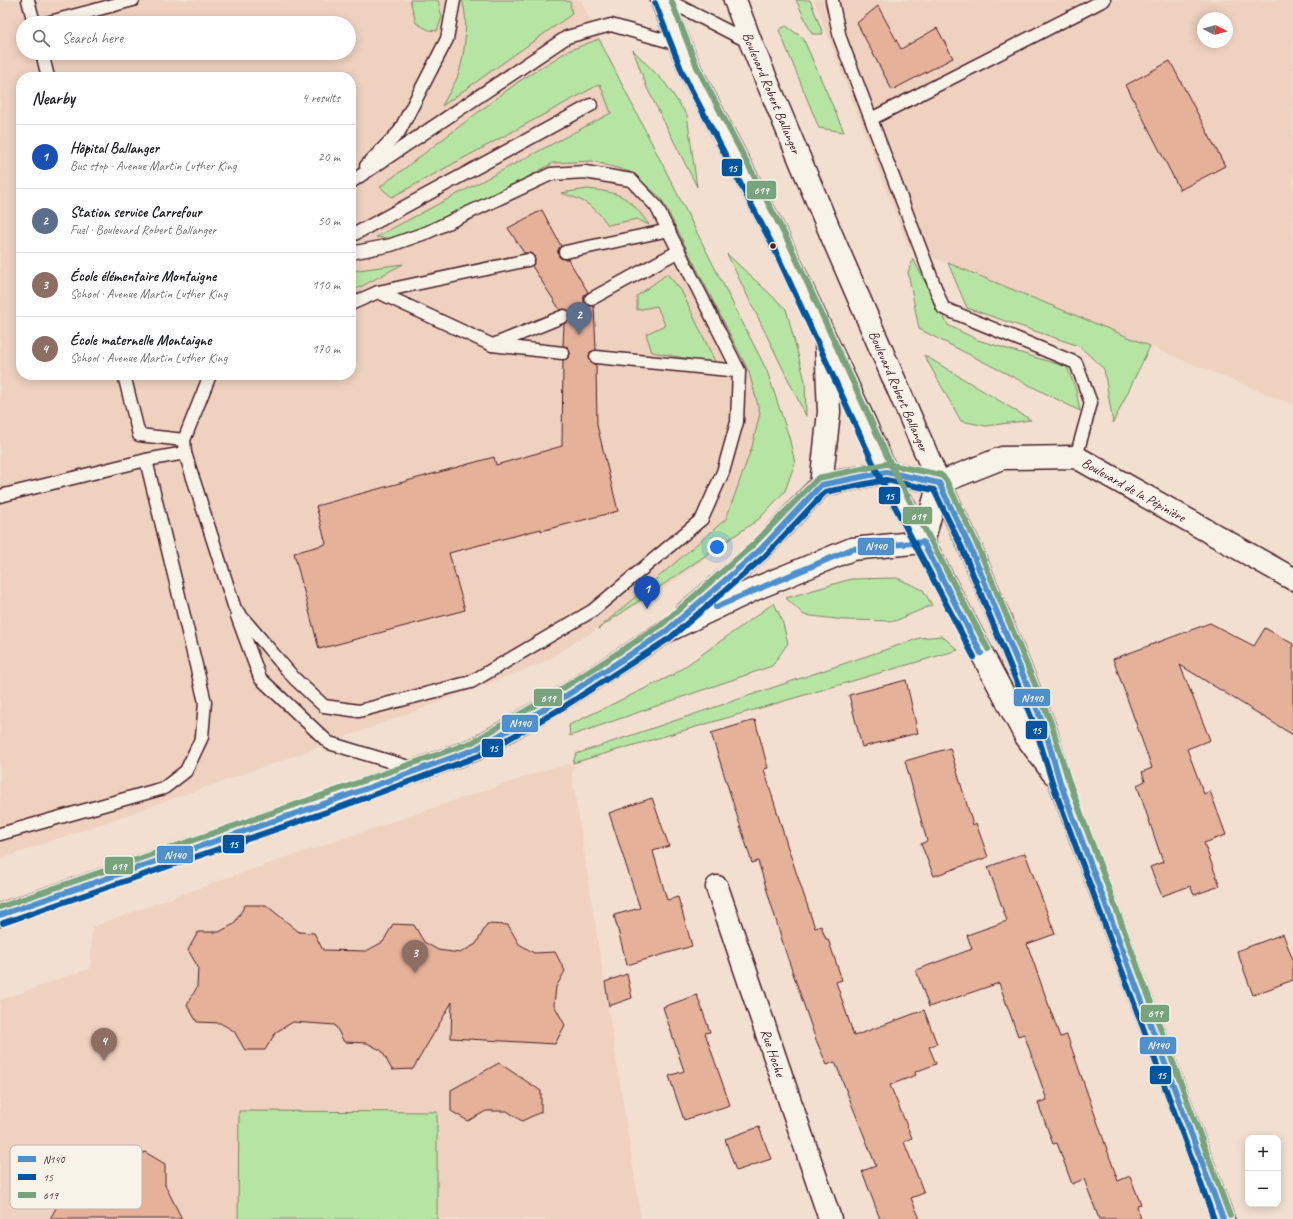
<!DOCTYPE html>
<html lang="en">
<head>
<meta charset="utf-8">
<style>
  body { margin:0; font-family:Caveat,sans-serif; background:#f2f2f2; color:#202124 }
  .controls { position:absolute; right:12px; bottom:12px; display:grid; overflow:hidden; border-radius:8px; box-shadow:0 2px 10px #0003 }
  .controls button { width:36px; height:36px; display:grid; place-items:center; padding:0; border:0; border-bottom:1px solid #e0e0e0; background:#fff; color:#202124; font:20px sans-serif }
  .compass { position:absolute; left:1197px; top:12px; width:36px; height:36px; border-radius:50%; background:#fff; box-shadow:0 2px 10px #0003; rotate:96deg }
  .you { position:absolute; left:717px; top:547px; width:14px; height:14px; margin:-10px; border:3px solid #fff; border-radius:50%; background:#1a73e8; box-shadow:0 0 0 6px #1a73e833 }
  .badge { display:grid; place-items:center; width:26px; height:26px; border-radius:50%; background:#1a73e8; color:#fff; font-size:13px; font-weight:700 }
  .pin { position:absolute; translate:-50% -33px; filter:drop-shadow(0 1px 2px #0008) }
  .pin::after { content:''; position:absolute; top:21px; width:14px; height:12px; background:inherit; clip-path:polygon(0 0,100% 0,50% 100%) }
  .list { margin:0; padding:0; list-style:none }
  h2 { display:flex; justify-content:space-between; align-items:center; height:52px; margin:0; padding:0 16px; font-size:17px }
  h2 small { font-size:13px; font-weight:400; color:#757577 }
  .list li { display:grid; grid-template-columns:26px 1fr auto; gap:12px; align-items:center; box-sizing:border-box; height:64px; padding:0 16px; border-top:1px solid #e0e0e0 }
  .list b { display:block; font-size:15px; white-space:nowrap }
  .list p { margin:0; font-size:13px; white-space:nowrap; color:#757577 }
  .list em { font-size:13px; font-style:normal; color:#757577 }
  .icon { flex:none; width:22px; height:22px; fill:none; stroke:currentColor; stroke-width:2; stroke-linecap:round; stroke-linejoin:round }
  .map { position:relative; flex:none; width:1293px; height:1219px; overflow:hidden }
  .search { position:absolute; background:#fff; box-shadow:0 2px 10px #0003; left:16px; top:16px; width:340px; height:44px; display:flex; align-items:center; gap:10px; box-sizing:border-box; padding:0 14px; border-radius:22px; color:#757577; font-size:15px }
  .panel { position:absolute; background:#fff; box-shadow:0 2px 10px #0003; left:16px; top:72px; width:340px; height:308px; border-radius:16px }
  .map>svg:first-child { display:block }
  .built { fill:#eed1bf; fill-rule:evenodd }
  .green { fill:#b6e5a3; stroke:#808267 }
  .building { fill:#e5b198; stroke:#4a1f2b }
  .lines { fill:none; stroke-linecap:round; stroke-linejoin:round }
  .service-casing { stroke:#4a1f2b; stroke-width:15 }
  .minor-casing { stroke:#4a1f2b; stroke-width:25 }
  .secondary-casing { stroke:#4a1f2b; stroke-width:25 }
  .service { stroke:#f7f3e8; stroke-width:12 }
  .minor { stroke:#f7f3e8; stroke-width:22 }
  .secondary { stroke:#f7f3e8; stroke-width:22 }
  .bus-1-casing { stroke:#f7f3e8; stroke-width:9 }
  .bus-2-casing { stroke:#f7f3e8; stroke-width:9 }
  .bus-3-casing { stroke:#f7f3e8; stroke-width:9 }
  .bus-1 { stroke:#4d90cd; stroke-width:6 }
  .bus-2 { stroke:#0054a0; stroke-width:6 }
  .bus-3 { stroke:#78a37d; stroke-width:6 }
  .bus-dot { fill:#4a1f2b; stroke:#f7f3e8; stroke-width:1.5 }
  .labels { text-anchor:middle; stroke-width:3; stroke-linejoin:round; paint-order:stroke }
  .street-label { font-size:14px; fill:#4a1f2b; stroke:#f7f3e8 }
  .key { fill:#f7f3e8; stroke:#c3b3af; stroke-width:1 }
  .key-label { font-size:11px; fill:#4a1f2b }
  .line-badge { stroke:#f7f3e8; stroke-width:1.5 }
  .badge-label { font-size:11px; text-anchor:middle; font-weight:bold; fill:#fff }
</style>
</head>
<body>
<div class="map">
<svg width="1293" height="1219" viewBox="0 0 1293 1219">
  <rect width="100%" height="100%" fill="#f2dfd0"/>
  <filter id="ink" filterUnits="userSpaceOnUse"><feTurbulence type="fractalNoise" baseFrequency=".025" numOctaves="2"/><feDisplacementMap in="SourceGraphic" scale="8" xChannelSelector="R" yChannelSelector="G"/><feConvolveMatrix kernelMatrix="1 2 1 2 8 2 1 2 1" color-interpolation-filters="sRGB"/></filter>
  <g filter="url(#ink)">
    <g class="built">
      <path d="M0,0H581L602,46L767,371L789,437L795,463L785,491L759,519L666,587L540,664L303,753L0,859ZM23,23H349V53H23ZM21,77H351V375H21Z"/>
      <path d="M814,0H1293V405L908,247ZM1203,18H1227V42H1203Z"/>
      <path d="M573,763L572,776L641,1219H0V1000L91,968L92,927L221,880L542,771Z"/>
    </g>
    <g class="green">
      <path d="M410,0H438L442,17L437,31L429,30L416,23Z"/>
      <path d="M462,0H563L570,2L572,14L442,106C447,96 453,87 457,78C465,58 469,19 462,0Z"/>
      <path d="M796,0H810L823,34H812Z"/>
      <path d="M786,26L803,38L844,132L819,128L779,30Z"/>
      <path d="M599,39L767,371L789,437L795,463L785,491L759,519L598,629L726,519L752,447L760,413L749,372L661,198L630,172L593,161L553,163L428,232L406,240L376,237L611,113L600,84L392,197L380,187L518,82L568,51Z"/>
      <path d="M633,50L665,83L687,115L697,187L647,88Z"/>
      <path d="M588,189C623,193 629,197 649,225L637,219L608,225C594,205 584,200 561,193Z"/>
      <path d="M727,254L786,309L805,381L806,416Z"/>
      <path d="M913,259L948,325L978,340L1067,367L1076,390L1080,411L919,329L908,272Z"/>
      <path d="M948,263L1150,346L1113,423L1104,369L1079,346L967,308Z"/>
      <path d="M403,264L351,292V271Z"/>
      <path d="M667,274L681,290L719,370L690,359L652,352L646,334L665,325L657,306L637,310V296Z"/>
      <path d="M924,355L1031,420L986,426L961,421Z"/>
      <path d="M897,578L923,590L932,605L895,621L844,620L804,615L786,598L851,579Z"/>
      <path d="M774,603L782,620L788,643L772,666L570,736L569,725L673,675Z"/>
      <path d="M942,636L958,650L573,763L576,754L920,638Z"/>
      <path d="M239,1111L437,1112V1219H238Z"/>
    </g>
    <g class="building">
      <path d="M878,6L901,49L937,28L953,58L892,90L857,23Z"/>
      <path d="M1170,61L1225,166L1180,190L1126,85Z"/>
      <path d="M542,210L561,246L558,250L559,257L563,259H568L588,292L584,295V302L587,306H594L596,350L590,352L589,357L591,363L596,365L597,425L618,511L541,531V529L449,553L465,610L319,649L294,553L326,544L316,506L494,457L496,465L562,446L563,360L569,358L570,353L568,347L563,346L564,324L570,320L571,314L565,309L560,310L532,266L535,262L534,255L530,253H524L508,228Z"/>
      <path d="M1210,623L1254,646L1265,628L1293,644V735L1180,665L1210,740L1187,749L1204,794L1210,791L1226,835L1204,843L1220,886L1194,895L1190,886L1162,896L1150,867L1163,862L1137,785L1145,781L1142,772L1152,768L1113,659Z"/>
      <path d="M906,680L918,733L862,747L849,695Z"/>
      <path d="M755,720L768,768L764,769L788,848L815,928L821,926L826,939H828L842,980L836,982L854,1036L924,1010L937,1044L929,1047L936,1064L915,1072L916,1075L890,1085L912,1138L904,1142L924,1193L911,1198L920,1219H880L862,1171L876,1166L835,1062L827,1065L816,1040L786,953L758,861L752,863L711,733Z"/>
      <path d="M950,748L973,825L976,823L988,857L934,876L921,844L927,841L905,761Z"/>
      <path d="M652,798L669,846L653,851L667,900L678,897L692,946L627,965L614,915L640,908L609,813Z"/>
      <path d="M1025,853L1055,934L1027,944L1060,1037L1067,1035L1118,1181L1130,1176L1141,1205L1137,1206L1141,1219H1099L1084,1179L1072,1184L1057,1143L1053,1144L1038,1103L1047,1100L1024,1034L1018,1036L999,983L929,1007L916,970L972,949L967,935L1007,921L988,867Z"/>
      <path d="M245,905H266L299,932L314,933L323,950L366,951L383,942L393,924L414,925L424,942L438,950L460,953L476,944L487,924L508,925L519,944L534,953L555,952L565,971L556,987L554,1005L565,1025L555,1044L451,1038L452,1002L413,1069L392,1070L382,1051L367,1043L344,1042L335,1025L293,1022L276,1032L265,1050H245L234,1031L220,1023L197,1022L187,1005L197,987L198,967L188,950L198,932H219L234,924Z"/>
      <path d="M1283,934L1293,960V980L1253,995L1237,951Z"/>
      <path d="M627,974L632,998L609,1006L605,982Z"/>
      <path d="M697,995L710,1032L705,1033L730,1105L684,1120L669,1076L684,1071L663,1007Z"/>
      <path d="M499,1063L541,1091V1112L522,1121L507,1111H486L468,1121L451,1111V1090Z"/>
      <path d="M759,1127L771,1159L736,1171L725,1139Z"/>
      <path d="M89,1151L108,1162H125L145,1152L165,1164V1185L182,1219H50L67,1187L68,1164Z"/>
    </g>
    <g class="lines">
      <g class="service-casing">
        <g id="service">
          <path d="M28,0L34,23"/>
          <path d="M667,0L751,43"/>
          <path d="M832,0L840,38L943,308L1076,363L1091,403L1076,457"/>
          <path d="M46,23L133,0"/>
          <path d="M42,53L48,77"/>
          <path d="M871,119L1104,0"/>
          <path d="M366,166L399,132L447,39L454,0"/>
          <path d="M351,182L567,37L611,25L678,44"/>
          <path d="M351,236L591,105"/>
          <path d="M565,252L669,230"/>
          <path d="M378,292L528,260"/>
          <path d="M591,299L679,251"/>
          <path d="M351,304L378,292L492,345L563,353"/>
          <path d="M493,345L564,316"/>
          <path d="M596,357L739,371"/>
          <path d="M124,375L139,435L184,440"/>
          <path d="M210,375L184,440L185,453L235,609L294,678L324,706L359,711L471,682L592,611L702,519L723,472L737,422L739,371L656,206L631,180L585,172L551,174L428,232L391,245L351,253"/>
          <path d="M0,496L146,460L185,453"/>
          <path d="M237,616L260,678L329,743L415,769"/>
          <path d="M0,834L164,788L186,771L202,737L205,702L146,460"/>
        </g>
      </g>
      <g class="minor-casing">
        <g id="minor">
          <path id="s1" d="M939,483L1002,458L1076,457L1293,579"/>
          <path d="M821,485L829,412L826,341"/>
          <path d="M685,614L760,550L821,485L886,472L939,483"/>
          <path id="s2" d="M717,887L830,1219"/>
          <path d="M0,915L332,801L476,749L558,701L665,632L757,588L852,549L923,542L939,483"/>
        </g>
      </g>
      <g class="secondary-casing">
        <g id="secondary">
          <path d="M662,0L690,70L781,244L863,419L886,472L1025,735L1053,773"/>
          <path id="s3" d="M735,0L751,43L831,234L939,483L969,545L1044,726L1060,782L1223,1219"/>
        </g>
      </g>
      <use href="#service" class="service"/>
      <use href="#minor" class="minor"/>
      <use href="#secondary" class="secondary"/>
      <g class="bus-1-casing">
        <g id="bus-1">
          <path d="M716,607L852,549L923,542L981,653"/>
          <path d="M0,915L332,801L476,749L558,701L665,632L760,550L821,485L886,472L939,483L969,545L1044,726L1060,782L1223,1219"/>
        </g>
      </g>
      <g class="bus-2-casing">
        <g id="bus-2">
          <path d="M655,3L683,74L774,248L879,476L974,657"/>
          <path d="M3,923L335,809L479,756L562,708L670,638L765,556L825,492L886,480L934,490L962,548L1036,729L1053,785L1214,1219"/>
        </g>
      </g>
      <g class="bus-3-casing">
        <g id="bus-3">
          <path d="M671,0L697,67L788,241L893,469L988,649"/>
          <path d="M0,907L329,793L473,742L554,694L660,626L754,544L818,478L886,464L941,475L946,480L976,542L1051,723L1068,779L1230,1216"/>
        </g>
      </g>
      <use href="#bus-1" class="bus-1"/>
      <use href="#bus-2" class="bus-2"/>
      <use href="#bus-3" class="bus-3"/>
    </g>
  </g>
  <circle class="bus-dot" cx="773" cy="246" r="3.5"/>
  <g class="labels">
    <g class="street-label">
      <text dy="5" stroke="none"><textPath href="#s3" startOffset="100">Boulevard Robert Ballanger</textPath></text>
      <text dy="5" stroke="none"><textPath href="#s3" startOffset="424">Boulevard Robert Ballanger</textPath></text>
      <text dy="5" stroke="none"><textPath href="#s1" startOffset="208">Boulevard de la Pépinière</textPath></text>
      <text dy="5" stroke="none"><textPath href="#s2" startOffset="175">Rue Hoche</textPath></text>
    </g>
  </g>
  <rect x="10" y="1145" width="132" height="64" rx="6" class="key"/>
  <rect x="18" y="1156" width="18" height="6" fill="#4d90cd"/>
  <rect x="18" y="1174" width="18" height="6" fill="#0054a0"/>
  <rect x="18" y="1192" width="18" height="6" fill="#78a37d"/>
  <g class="key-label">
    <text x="43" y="1163">N140</text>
    <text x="43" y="1181">15</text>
    <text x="43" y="1199">619</text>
  </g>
  <g class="line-badge">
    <rect x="721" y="158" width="22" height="19" rx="4" fill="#0054a0"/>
    <rect x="746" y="180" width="31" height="20" rx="4" fill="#78a37d"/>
    <rect x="878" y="486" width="23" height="19" rx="4" fill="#0054a0"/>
    <rect x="902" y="506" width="31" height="19" rx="4" fill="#78a37d"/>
    <rect x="857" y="537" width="38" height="19" rx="4" fill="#4d90cd"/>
    <rect x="533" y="688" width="30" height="19" rx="4" fill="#78a37d"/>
    <rect x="1013" y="688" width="38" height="19" rx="4" fill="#4d90cd"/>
    <rect x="501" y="714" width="38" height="19" rx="4" fill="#4d90cd"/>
    <rect x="1025" y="720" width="23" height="20" rx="4" fill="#0054a0"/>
    <rect x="481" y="738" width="23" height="20" rx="4" fill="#0054a0"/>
    <rect x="222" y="834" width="23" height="20" rx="4" fill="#0054a0"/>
    <rect x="156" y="845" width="38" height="19" rx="4" fill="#4d90cd"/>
    <rect x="104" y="856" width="30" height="19" rx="4" fill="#78a37d"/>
    <rect x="1140" y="1004" width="30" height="19" rx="4" fill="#78a37d"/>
    <rect x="1139" y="1036" width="38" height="19" rx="4" fill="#4d90cd"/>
    <rect x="1149" y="1065" width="23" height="20" rx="4" fill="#0054a0"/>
  </g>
  <g class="badge-label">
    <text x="732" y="172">15</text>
    <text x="761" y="194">619</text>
    <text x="889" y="500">15</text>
    <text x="918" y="520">619</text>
    <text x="876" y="550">N140</text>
    <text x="548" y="702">619</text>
    <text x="1032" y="702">N140</text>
    <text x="520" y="727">N140</text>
    <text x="1036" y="734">15</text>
    <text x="493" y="752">15</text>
    <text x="233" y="848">15</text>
    <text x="175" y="859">N140</text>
    <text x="119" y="870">619</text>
    <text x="1155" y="1017">619</text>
    <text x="1158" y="1049">N140</text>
    <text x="1161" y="1079">15</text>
  </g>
</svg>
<div class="controls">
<button>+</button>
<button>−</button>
</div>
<svg class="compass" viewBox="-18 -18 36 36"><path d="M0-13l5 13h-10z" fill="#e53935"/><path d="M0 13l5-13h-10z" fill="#757577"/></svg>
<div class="you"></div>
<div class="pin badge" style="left:647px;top:609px;background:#1a4fb4">1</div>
<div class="pin badge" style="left:579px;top:335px;background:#5c6f8a">2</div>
<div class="pin badge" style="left:415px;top:973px;background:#8d6e63">3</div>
<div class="pin badge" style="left:104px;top:1061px;background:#8d6e63">4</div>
<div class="search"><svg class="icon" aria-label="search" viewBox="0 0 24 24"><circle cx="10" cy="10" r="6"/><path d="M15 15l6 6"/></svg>Search here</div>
<section class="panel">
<h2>Nearby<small>4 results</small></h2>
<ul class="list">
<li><span class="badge" style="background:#1a4fb4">1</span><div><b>Hôpital Ballanger</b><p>Bus stop · Avenue Martin Luther King</p></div><em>20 m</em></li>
<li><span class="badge" style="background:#5c6f8a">2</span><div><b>Station service Carrefour</b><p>Fuel · Boulevard Robert Ballanger</p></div><em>50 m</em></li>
<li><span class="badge" style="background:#8d6e63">3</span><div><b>École élémentaire Montaigne</b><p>School · Avenue Martin Luther King</p></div><em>110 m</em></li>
<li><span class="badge" style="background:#8d6e63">4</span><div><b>École maternelle Montaigne</b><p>School · Avenue Martin Luther King</p></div><em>170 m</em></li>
</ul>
</section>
</div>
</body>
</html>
